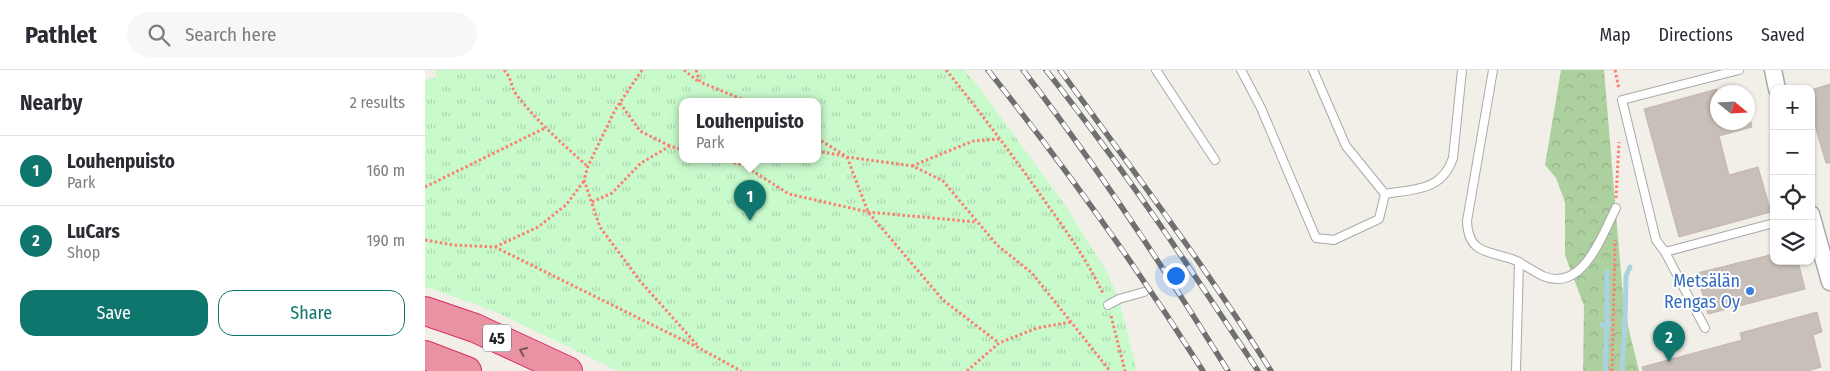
<!DOCTYPE html>
<html lang="en">
<head>
<meta charset="utf-8">
<style>
  body { margin:0; font-family:"Fira Sans Condensed",sans-serif; background:#f7f7f7; color:#2b2b33 }
  .controls { position:absolute; right:15px; top:15px; display:grid; overflow:hidden; border-radius:10px; box-shadow:0 1px 4px #0004 }
  .controls button { width:45px; height:45px; display:grid; place-items:center; padding:0; border:0; border-bottom:1px solid #e1e1e2; background:#fff; color:#2b2b33; font:25px sans-serif }
  .compass { position:absolute; left:1285px; top:15px; width:45px; height:45px; border-radius:50%; background:#fff; box-shadow:0 1px 4px #0004; rotate:108deg }
  .you { position:absolute; left:750px; top:205px; width:18px; height:18px; margin:-12px; border:4px solid #fff; border-radius:50%; background:#1a73e8; box-shadow:0 0 0 8px #1a73e833 }
  .badge { display:grid; place-items:center; width:32px; height:32px; border-radius:50%; background:#0f766e; color:#fff; font-size:16px; font-weight:700 }
  .pin { position:absolute; translate:-50% -41px; filter:drop-shadow(0 1px 2px #0008) }
  .pin::after { content:''; position:absolute; top:26px; width:18px; height:15px; background:inherit; clip-path:polygon(0 0,100% 0,50% 100%) }
  .popup { position:absolute; left:254px; top:28px; width:142px; height:65px; box-sizing:border-box; display:grid; place-content:center; border-radius:10px; background:#fff; filter:drop-shadow(0 1px 4px #0005); font-size:16px; white-space:nowrap; color:#7c7c81 }
  .popup b { font-size:19px; color:#2b2b33 }
  .popup::after { content:''; position:absolute; left:50%; top:100%; margin-left:-10px; border:10px solid transparent; border-top-color:#fff }
  .list { margin:0; padding:0; list-style:none }
  h2 { display:flex; justify-content:space-between; align-items:center; height:65px; margin:0; padding:0 20px; font-size:21px }
  h2 small { font-size:16px; font-weight:400; color:#7c7c81 }
  .list li { display:grid; grid-template-columns:32px 1fr auto; gap:15px; align-items:center; box-sizing:border-box; height:70px; padding:0 20px; border-top:1px solid #e1e1e2 }
  .list b { display:block; font-size:19px; white-space:nowrap }
  .list p { margin:0; font-size:16px; white-space:nowrap; color:#7c7c81 }
  .list em { font-size:16px; font-style:normal; color:#7c7c81 }
  .actions { display:flex; gap:10px; padding:15px 20px }
  .actions a { flex:1; padding:11px 0; border:1px solid #0f766e; border-radius:15px; text-align:center; font-size:18px; color:#0f766e }
  .actions .main { background:#0f766e; color:#fff }
  .icon { flex:none; width:28px; height:28px; fill:none; stroke:currentColor; stroke-width:2; stroke-linecap:round; stroke-linejoin:round }
  .map { position:relative; flex:none; width:1405px; height:301px; overflow:hidden }
  header { display:flex; align-items:center; gap:30px; box-sizing:border-box; height:70px; padding:0 25px; background:#fff; border-bottom:1px solid #e1e1e2 }
  header strong { font-size:24px }
  nav { display:flex; gap:28px; margin-inline-start:auto; font-size:18px }
  .search { width:350px; height:45px; background:#f7f7f7; display:flex; align-items:center; gap:12px; box-sizing:border-box; padding:0 18px; border-radius:28px; color:#7c7c81; font-size:19px }
  main { display:flex }
  aside { flex:1; background:#fff }
  .map>svg:first-child { display:block }
  .forest { fill:url(#forest-crowns) }
  .park { fill:url(#park-tufts); fill-rule:evenodd }
  .lines { fill:none; stroke-linecap:round; stroke-linejoin:round }
  .stream { stroke:#aad3df; stroke-width:5 }
  .building { fill:#c7bfb8; stroke:#c4b6ab }
  .service-casing { stroke:#a9a9a9; stroke-width:10 }
  .minor-casing { stroke:#a9a9a9; stroke-width:19 }
  .motorway-casing { stroke:#dc2a67; stroke-width:30 }
  .path { stroke:#fa8072; stroke-width:3; stroke-dasharray:2.5 2.5; stroke-linecap:butt }
  .service { stroke:#fff; stroke-width:8 }
  .minor { stroke:#fff; stroke-width:16 }
  .motorway { stroke:#e892a2; stroke-width:28 }
  .rail-casing { stroke:#707070; stroke-width:5.5 }
  .rail { stroke:#fff; stroke-width:4; stroke-dasharray:11; stroke-linecap:butt }
  .oneway { stroke:#7b545c }
  .shop-dot { fill:#3f7fe0; stroke:#fff; stroke-width:2 }
  .labels { text-anchor:middle; stroke-width:4; stroke-linejoin:round; paint-order:stroke }
  .shield { fill:#fff; stroke:#646464; stroke-width:1 }
  .shield-label { font-size:16px; font-weight:bold; fill:#222 }
  .shop-label { font-size:18px; fill:#366cbe; stroke:#fff; text-anchor:end }
</style>
</head>
<body>
<header>
<strong>Pathlet</strong>
<div class="search"><svg class="icon" aria-label="search" viewBox="0 0 24 24"><circle cx="10" cy="10" r="6"/><path d="M15 15l6 6"/></svg>Search here</div>
<nav><a>Map</a><a>Directions</a><a>Saved</a></nav>
</header>
<main>
<aside>
<h2>Nearby<small>2 results</small></h2>
<ul class="list">
<li><span class="badge">1</span><div><b>Louhenpuisto</b><p>Park</p></div><em>160 m</em></li>
<li><span class="badge">2</span><div><b>LuCars</b><p>Shop</p></div><em>190 m</em></li>
</ul>
<div class="actions"><a class="main">Save</a><a>Share</a></div>
</aside>
<div class="map">
<svg width="1405" height="301" viewBox="0 0 1405 301">
  <defs>
    <pattern id="forest-crowns" width="20" height="18" patternUnits="userSpaceOnUse" patternTransform="scale(1.25)"><rect width="20" height="18" fill="#add19e"/><path d="M2 6a3 3 0 1 1 6 0M12 15a3 3 0 1 1 6 0" fill="none" stroke="#95b388"/></pattern>
    <pattern id="park-tufts" width="24" height="20" patternUnits="userSpaceOnUse" patternTransform="scale(1.25)"><rect width="24" height="20" fill="#c8facc"/><path d="M3 7l-1-3M5 7V3M7 7l1-3M15 17l-1-3M17 17v-4M19 17l1-3" fill="none" stroke="#acd6af"/></pattern>
  </defs>
  <rect width="100%" height="100%" fill="#f2efe9"/>
  <path class="forest" d="M1136,0H1179L1198,227L1203,256L1214,301H1158L1159,236L1140,185V132L1131,108L1120,95Z"/>
  <path class="park" d="M10,0H539L553,16L638,132L681,200L694,229L712,301H193L71,242L8,219L0,218V10L12,7ZM258,32H392V90H258Z"/>
  <g class="lines">
    <g class="stream">
      <path d="M1199,252L1200,251L1201,206L1205,197"/>
      <path d="M1177,255H1182V202"/>
      <path d="M1180,301L1182,255L1184,254"/>
      <path d="M1197,301L1200,251"/>
    </g>
  </g>
  <g class="building">
    <path d="M1405,14V93H1401L1386,42V20Z"/>
    <path d="M1292,19V52H1326L1327,57L1294,66L1304,105L1333,97L1346,142L1254,167L1219,39Z"/>
    <path d="M1349,184V191H1373L1380,219L1283,244L1272,203Z"/>
    <path d="M1392,242L1397,262L1388,265L1396,297L1383,301H1218L1217,297L1317,270L1315,263Z"/>
  </g>
  <g class="lines">
    <g class="service-casing">
      <g id="service">
        <path d="M731,0L790,90"/>
        <path d="M816,0L836,38L891,168L909,170L954,149L960,124L921,76L888,0"/>
        <path d="M1068,0L1042,151C1043,188 1070,180 1094,192L1091,301"/>
        <path d="M1314,0L1197,30L1231,170L1240,182L1349,153"/>
        <path d="M960,124C990,119 1017,121 1028,88L1037,0"/>
        <path d="M1240,182L1280,258"/>
        <path d="M1094,192C1102,197 1110,202 1118,206C1158,223 1177,165 1191,138"/>
        <path d="M683,235L694,229L719,222"/>
      </g>
    </g>
    <g class="minor-casing">
      <g id="minor">
        <path d="M1348,0L1352,19"/>
        <path d="M1386,144L1405,212"/>
      </g>
    </g>
    <g class="motorway-casing">
      <g id="motorway">
        <path d="M0,241L50,258L143,301"/>
        <path d="M0,285L42,301"/>
      </g>
    </g>
    <g class="path">
      <path d="M79,0C88,10 85,16 91,24C111,51 137,73 162,96"/>
      <path d="M217,0L190,40L163,96L159,110L175,157L215,211L274,277"/>
      <path d="M259,0L274,12"/>
      <path d="M271,0L275,12L324,32"/>
      <path d="M521,0C557,44 591,90 624,137C644,165 664,193 678,224"/>
      <path d="M1190,0L1194,19"/>
      <path d="M195,33L215,61L245,76"/>
      <path d="M392,68L422,87L488,96L518,111L572,175L607,203L685,301"/>
      <path d="M392,81L419,86"/>
      <path d="M422,87L443,142L518,230L574,273"/>
      <path d="M299,90L318,95L327,90"/>
      <path d="M318,95L364,124L443,142L551,152"/>
      <path d="M487,96L548,71L575,69"/>
      <path d="M0,117L120,58"/>
      <path d="M1191,128L1194,72"/>
      <path d="M167,132L187,123L216,93L245,76L258,80"/>
      <path d="M0,170L29,175L70,177L276,279L316,301"/>
      <path d="M70,177L113,157L141,135L159,111"/>
      <path d="M686,246L700,301"/>
      <path d="M542,301L574,273L612,258L646,252"/>
      <path d="M1187,301L1190,170"/>
    </g>
    <use href="#service" class="service"/>
    <use href="#minor" class="minor"/>
    <use href="#motorway" class="motorway"/>
    <g class="rail-casing">
      <g id="rail">
        <path d="M563,0C640,97 712,197 778,301"/>
        <path d="M598,0C672,96 739,198 803,301"/>
        <path d="M621,0C697,96 766,199 833,301"/>
        <path d="M635,0C707,99 781,197 846,301"/>
      </g>
    </g>
    <use href="#rail" class="rail"/>
  </g>
  <defs><path id="oneway-chevron" d="M-2-3.5L2.5 0L-2 3.5" fill="none" stroke-width="1.6" stroke-linecap="round" stroke-linejoin="round" transform="scale(1.25)"/></defs>
  <use class="oneway" href="#oneway-chevron" transform="translate(98 281) rotate(-155)"/>
  <circle class="shop-dot" cx="1325" cy="221" r="5"/>
  <g class="labels">
    <rect class="shield" x="58" y="254.5" width="28" height="27" rx="4"/>
    <g class="shield-label">
      <text x="72" y="274">45</text>
    </g>
    <g class="shop-label">
      <text x="1315" y="217">Metsälän<tspan x="1315" dy="21">Rengas Oy</tspan></text>
    </g>
  </g>
</svg>
<div class="controls">
<button>+</button>
<button>−</button>
<button><svg class="icon" aria-label="locate" viewBox="0 0 24 24"><circle cx="12" cy="12" r="6"/><path d="M12 2v4M12 18v4M2 12h4M18 12h4"/></svg></button>
<button><svg class="icon" aria-label="layers" viewBox="0 0 24 24"><path d="M12 4l9 5-9 5-9-5zM3 14l9 5 9-5"/></svg></button>
</div>
<svg class="compass" viewBox="-18 -18 36 36"><path d="M0-13l5 13h-10z" fill="#e53935"/><path d="M0 13l5-13h-10z" fill="#7c7c81"/></svg>
<div class="you"></div>
<div class="pin badge" style="left:325px;top:151px">1</div>
<div class="popup"><b>Louhenpuisto</b>Park</div>
<div class="pin badge" style="left:1244px;top:292px">2</div>
</div>
</main>
</body>
</html>
